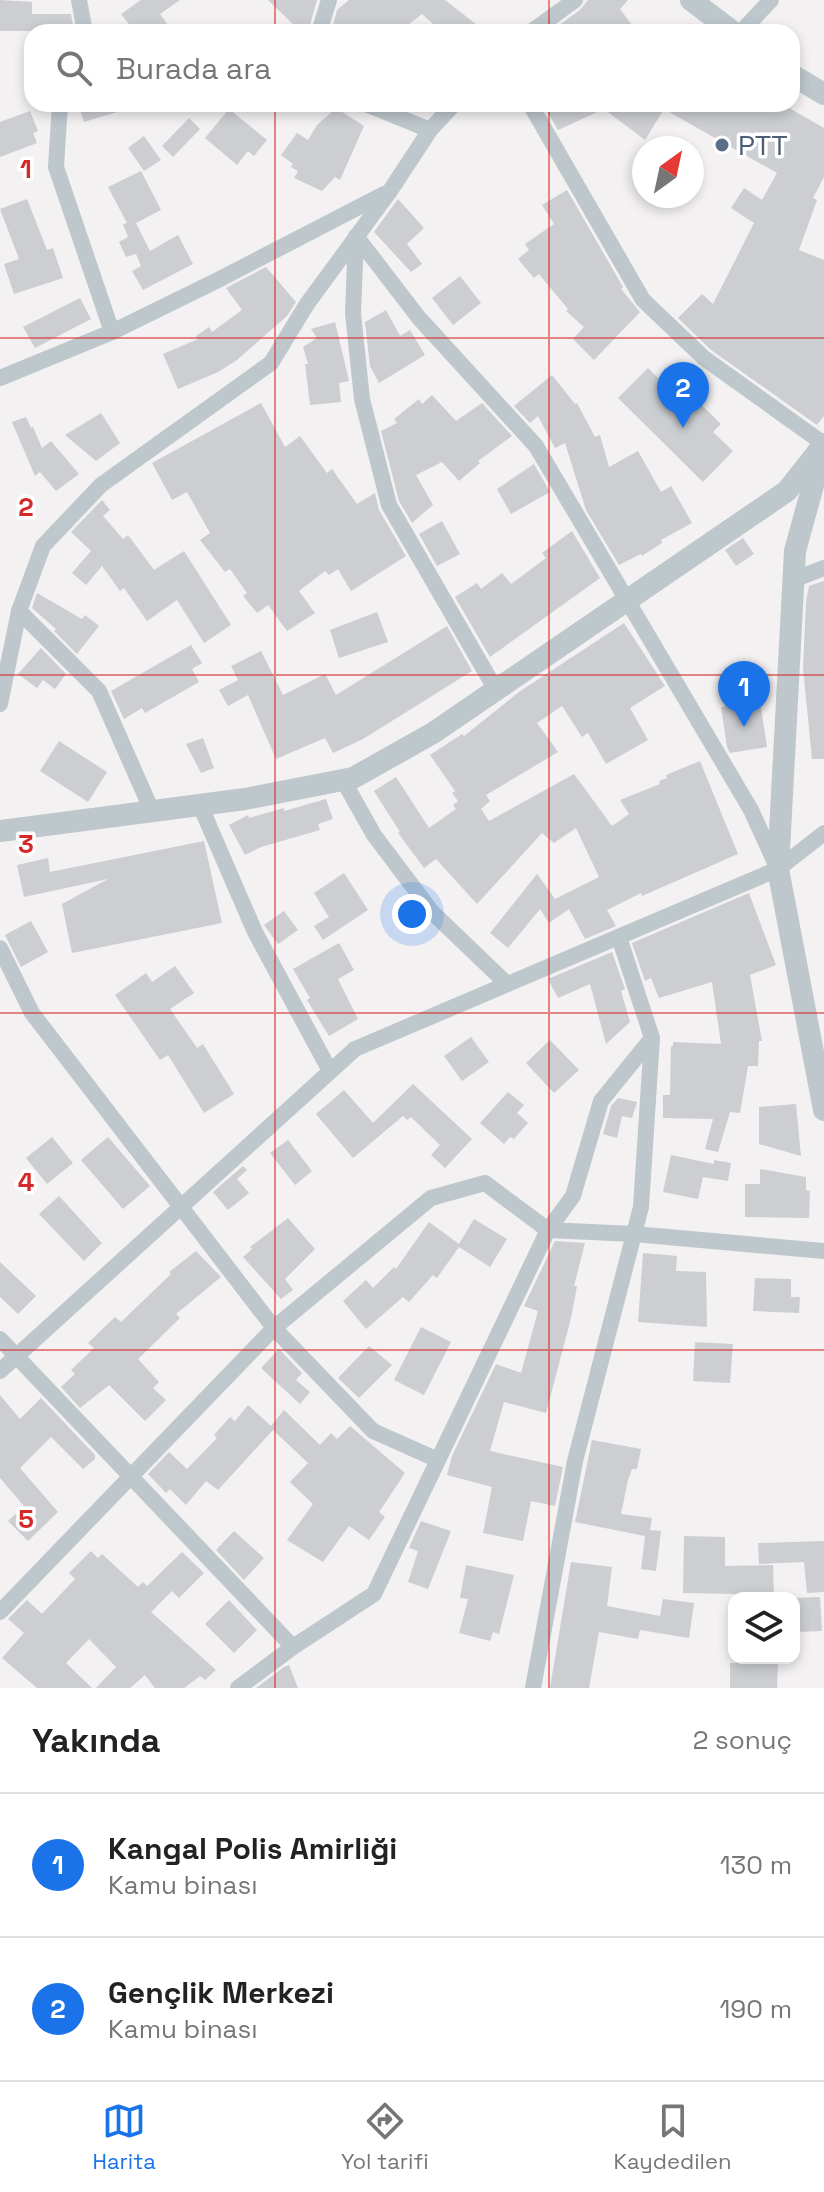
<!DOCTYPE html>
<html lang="tr">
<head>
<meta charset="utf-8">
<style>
  body { margin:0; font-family:"Space Grotesk",sans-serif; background:#f6f6f6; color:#222 }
  .controls { position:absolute; right:24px; bottom:24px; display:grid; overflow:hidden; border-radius:16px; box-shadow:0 4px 12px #0003 }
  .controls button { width:72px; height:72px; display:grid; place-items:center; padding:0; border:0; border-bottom:2px solid #e0e0e0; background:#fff; color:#222; font:40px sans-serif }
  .compass { position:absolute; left:632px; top:136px; width:72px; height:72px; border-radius:50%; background:#fff; box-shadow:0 4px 12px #0003; rotate:33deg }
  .you { position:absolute; left:412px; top:914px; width:28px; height:28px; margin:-20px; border:6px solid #fff; border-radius:50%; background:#1a73e8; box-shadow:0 0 0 12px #1a73e833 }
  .badge { display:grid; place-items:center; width:52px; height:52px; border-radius:50%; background:#1a73e8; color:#fff; font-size:26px; font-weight:700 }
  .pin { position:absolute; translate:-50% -66px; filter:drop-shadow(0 2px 4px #0008) }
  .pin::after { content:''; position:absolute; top:42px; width:28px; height:24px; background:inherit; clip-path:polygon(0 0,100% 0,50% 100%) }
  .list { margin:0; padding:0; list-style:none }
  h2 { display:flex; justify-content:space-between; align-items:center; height:104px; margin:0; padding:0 32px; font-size:34px }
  h2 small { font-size:26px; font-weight:400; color:#767676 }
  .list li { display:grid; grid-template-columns:52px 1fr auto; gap:24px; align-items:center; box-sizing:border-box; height:144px; padding:0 32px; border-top:2px solid #e0e0e0 }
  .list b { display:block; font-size:30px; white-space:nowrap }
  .list p { margin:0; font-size:26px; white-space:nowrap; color:#767676 }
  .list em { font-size:26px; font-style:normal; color:#767676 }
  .icon { flex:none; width:44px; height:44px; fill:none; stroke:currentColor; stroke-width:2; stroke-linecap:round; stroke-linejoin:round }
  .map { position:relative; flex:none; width:824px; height:1688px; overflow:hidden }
  .search { position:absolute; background:#fff; box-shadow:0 4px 12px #0003; left:24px; right:24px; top:24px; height:88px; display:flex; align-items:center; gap:20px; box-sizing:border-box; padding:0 28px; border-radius:24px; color:#767676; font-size:30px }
  .sheet { height:392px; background:#fff }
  nav { display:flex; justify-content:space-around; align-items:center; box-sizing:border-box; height:112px; border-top:2px solid #e0e0e0; background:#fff; font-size:22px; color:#767676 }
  nav a { display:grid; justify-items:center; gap:4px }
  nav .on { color:#1a73e8 }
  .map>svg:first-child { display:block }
  .building { fill:#ccced2 }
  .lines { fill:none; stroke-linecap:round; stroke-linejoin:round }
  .minor { stroke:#bec7cc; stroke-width:16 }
  .tertiary { stroke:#bec7cc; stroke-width:22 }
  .grid { fill:none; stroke:#d62828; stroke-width:2; stroke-opacity:0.55 }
  .service-dot { fill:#5c6f8a; stroke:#fff; stroke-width:3 }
  .labels { text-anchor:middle; stroke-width:7; stroke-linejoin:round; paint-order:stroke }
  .service-label { font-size:28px; fill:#4e5e75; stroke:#fff; text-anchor:start }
  .grid-label { font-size:26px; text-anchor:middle; font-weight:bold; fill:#d62828; stroke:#fff; stroke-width:7; stroke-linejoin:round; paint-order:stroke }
</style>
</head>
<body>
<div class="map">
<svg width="824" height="1688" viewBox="0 0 824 1688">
  <rect width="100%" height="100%" fill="#f3f1f2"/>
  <g class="building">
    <path d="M0,0L32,2V14H71L74,31H0Z"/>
    <path d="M141,0H180L160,14L173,32H135L121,14Z"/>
    <path d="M268,0H317L308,32H301Z"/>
    <path d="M349,0H445L486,32H442L422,14L399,32H382L376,25L368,32H331L337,10Z"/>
    <path d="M588,0H628L620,9L637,32H550L581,9Z"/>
    <path d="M78,104H129L130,108L84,122Z"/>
    <path d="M543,104H782L824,128V177L813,198L817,200L799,250L824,260V416L817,425L711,350L678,318L702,294L713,304L754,223L731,208L744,188L762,200L777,173L664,109L645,140L604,109L558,130Z"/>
    <path d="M336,108L364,126L340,180L335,177L322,191L294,178L298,171L291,167L293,164L281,155L297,133L308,140L317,125Z"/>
    <path d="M229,109L267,140L254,156L248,151L237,165L205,138Z"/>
    <path d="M30,111L38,131L33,133L37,143L0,157V122Z"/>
    <path d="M189,118L200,129L173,157L162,146Z"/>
    <path d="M144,136L161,160L144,171L128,148Z"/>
    <path d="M141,171L161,210L136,223L150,251L178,235L193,264L143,290L132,271L141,266L136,254L126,257L119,242L128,237L123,224L127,223L108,187Z"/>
    <path d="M567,190L623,287L621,289L640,312L594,360L573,339L584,327L566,311L568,309L539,274L534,278L518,259L529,250L525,244L554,224L542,205Z"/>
    <path d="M27,199L47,250L53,248L63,278L14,294L4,264L19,259L0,209Z"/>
    <path d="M398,199L424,228L407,244L422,264L411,272L374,232Z"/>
    <path d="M266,267L296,302L287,316L237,360L218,372L178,389L163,354L198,339L196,336L209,327L212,332L242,310L226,288Z"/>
    <path d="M460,276L481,303L453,325L432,298Z"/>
    <path d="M80,298L91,319L35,348L23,327Z"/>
    <path d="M386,310L400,336L410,330L425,355L379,383L370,366L365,322Z"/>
    <path d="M335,322L349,381L339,383L341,402L310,405L305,364H308L303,347L317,338L311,329Z"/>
    <path d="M648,368L667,387L675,379L721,424L713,432L733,451L703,482L618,398Z"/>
    <path d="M552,375L575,404L577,403L595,437L600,435L609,467L638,451L661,492L671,486L692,523L661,540L662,543L642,556L641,554L619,565L586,510L565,443L555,448L538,416L530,423L514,406Z"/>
    <path d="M432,395L456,421L482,403L512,436L478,461L480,463L459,481L442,462L416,475L433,505L412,523L399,501L381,431L397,423L394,419L419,399L422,404Z"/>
    <path d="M261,403L285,447L300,436L327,473L332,469L357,504L375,493L379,510L406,556L351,591L338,569L329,575L325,571L299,591L315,613L287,631L268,605L257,613L243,596L247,593L230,569L225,572L200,540L210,533L187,492L172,500L152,463Z"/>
    <path d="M101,413L120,443L96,461L65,435Z"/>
    <path d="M26,417L31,428L33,427L42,448L51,441L79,474L56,491L40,472L35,476L12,422Z"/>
    <path d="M534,464L550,492L511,514L497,489Z"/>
    <path d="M102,500L110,510L103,516L123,539L128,535L154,570L184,551L231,625L204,643L177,600L147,621L124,588L120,591L102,566L86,585L72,573L91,551L71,532Z"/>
    <path d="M442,521L460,554L437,566L419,534Z"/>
    <path d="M572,531L600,578L490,657L455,597L477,583L481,589L502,573L511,584L546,558L542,553Z"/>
    <path d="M743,538L754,554L736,566L725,550Z"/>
    <path d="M824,581V759H812L803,668L806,602L809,586Z"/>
    <path d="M37,593L82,619L85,615L99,626L77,654L54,631L56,629L32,608Z"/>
    <path d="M377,612L388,642L339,658L330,630Z"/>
    <path d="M624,623L665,686L630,708L648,740L606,764L588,733L582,737L562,706L537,723L558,752L486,795L490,801L481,809L489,821L574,774L612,826L629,814L620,800L660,784L659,781L667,778L666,775L700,761L738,854L642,896L641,893L607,910L616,926L585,939L569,909L549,923L540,909L508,948L490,933L537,874L555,899L599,877L576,828L554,843L542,833L477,904L436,859L424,868L398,833L400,832L374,791L396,777L429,828L456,809L453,805L458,801L452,793L455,791L430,755L462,734L464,736L519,692Z"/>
    <path d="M447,626L472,671L363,739L333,753L325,738L276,759L248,695L228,706L219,690L238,680L231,666L261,651L283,695L325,674L336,695Z"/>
    <path d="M191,645L202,663L192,669L199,682L145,713L142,708L124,719L111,691Z"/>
    <path d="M41,648L66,674L55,689L43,680L37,688L18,674Z"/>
    <path d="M760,701L767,747L730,753L727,747L721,707Z"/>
    <path d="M203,738L214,768L201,773L186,744Z"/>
    <path d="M59,741L107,772L88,802L40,771Z"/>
    <path d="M326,799L333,819L318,824L320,830L261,847L245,855L229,825L248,815L249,818L284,808V811Z"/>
    <path d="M204,841L222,923L72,953L62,904L108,879L24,897L17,865L48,858L50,872Z"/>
    <path d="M344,873L368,910L323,940L314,926L329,917L314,893Z"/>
    <path d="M749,893L776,965L750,975L762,1041H759L758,1066H748L740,1113L730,1112L718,1152L705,1149L713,1119L663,1118V1095H670L671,1046H673V1042L721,1044L712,982L659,998L651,978L645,981L632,943Z"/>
    <path d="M284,911L298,930L278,944L264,925Z"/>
    <path d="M31,921L48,952L21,967L5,935Z"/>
    <path d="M339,943L354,970L338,979L358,1019L329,1036L307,1000L310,998L293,969Z"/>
    <path d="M612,952L625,989L621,991L630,1022L606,1044L590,984L558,998L548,979Z"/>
    <path d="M175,966L194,993L170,1009L197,1048L203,1044L234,1094L204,1113L168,1055L160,1060L115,995L146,973L152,982Z"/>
    <path d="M471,1037L489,1062L462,1081L444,1056Z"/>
    <path d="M550,1040L579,1070L554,1093L526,1063Z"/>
    <path d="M413,1084L472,1139L445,1168L431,1155L440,1145L411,1117L407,1120L403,1116L353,1158L316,1114L344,1090L373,1123Z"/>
    <path d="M508,1092L524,1105L517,1113L528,1123L514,1139L510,1137L504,1144L480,1123Z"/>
    <path d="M618,1098L637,1102L632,1118L622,1116L617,1138L603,1134L611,1106Z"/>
    <path d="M796,1104L801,1156L759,1144V1107Z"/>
    <path d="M52,1137L73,1163L47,1184L26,1158Z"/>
    <path d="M108,1137L150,1186L123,1209L81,1160Z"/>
    <path d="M288,1140L312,1171L295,1185L270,1153Z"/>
    <path d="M671,1155L714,1164V1160L731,1163L728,1181L703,1177L698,1199L663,1192Z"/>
    <path d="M243,1166L247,1170L237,1179L249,1193L228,1210L213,1192Z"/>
    <path d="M760,1169L806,1177V1190L810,1191L809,1218L745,1217V1184H760Z"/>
    <path d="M59,1196L102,1243L84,1261L39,1214Z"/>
    <path d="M288,1218L315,1249L285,1279L293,1290L281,1299L243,1257L252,1249L250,1247Z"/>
    <path d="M474,1219L507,1239L490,1267L459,1247L437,1278L433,1275L409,1302L403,1297L366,1329L343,1301L366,1280L373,1288L394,1267L396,1269L429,1222L459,1244Z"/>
    <path d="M555,1241L585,1243L574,1286H577L571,1318L546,1413L504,1402L490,1451L563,1467L555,1506L531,1501L523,1541L483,1533L492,1487L447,1475L452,1456L496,1364L521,1373L538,1311L524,1306Z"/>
    <path d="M196,1251L221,1277L176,1314L180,1318L138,1359L159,1382L153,1388L166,1400L145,1421L109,1385L80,1408L61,1387L75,1374L71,1370L94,1348L88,1343L115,1317L121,1322L171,1274L169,1272Z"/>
    <path d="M643,1253L677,1256L676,1271L706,1272L707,1327L638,1322Z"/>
    <path d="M0,1262L36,1296L18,1314L0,1297Z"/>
    <path d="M755,1278L791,1279V1297H800L799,1313L753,1311Z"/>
    <path d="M421,1327L451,1342L424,1395L394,1380Z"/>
    <path d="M695,1342L733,1344L730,1383L693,1381Z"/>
    <path d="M369,1346L392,1365L359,1398L338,1378Z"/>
    <path d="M279,1349L302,1373L296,1380L310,1392L300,1404L261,1368Z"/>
    <path d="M0,1395L20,1419L41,1398L95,1455V1459L83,1469L51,1437L20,1468L58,1512L28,1541L8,1521L24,1506L0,1478Z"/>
    <path d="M248,1405L271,1426L284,1410L320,1445L331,1433L337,1439L350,1426L405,1473L379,1512L385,1517L369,1540L349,1526L323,1562L287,1540L313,1504L290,1482L308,1463L273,1430L218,1490L206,1481L186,1505L170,1489L166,1493L148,1474L169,1452L187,1469L217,1438L214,1435L230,1417L235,1421Z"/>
    <path d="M592,1440L641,1449L637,1469H632L628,1480L621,1514L652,1518L650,1530L661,1531L656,1571L641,1569L645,1536L575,1522Z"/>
    <path d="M421,1521L451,1531L428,1589L408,1582L418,1551L409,1548Z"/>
    <path d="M234,1531L264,1558L244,1580L216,1550Z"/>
    <path d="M684,1536L725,1537V1566L773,1565L774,1598H735V1594L683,1593Z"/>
    <path d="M824,1541V1592L807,1593L804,1562L759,1564L758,1543Z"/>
    <path d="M91,1551L98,1558L102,1554L138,1587L143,1582L147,1586L182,1552L204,1573L179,1598L172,1591L151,1612L216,1670L205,1680L200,1676L184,1688H155L145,1675L130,1688H96L116,1667L89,1639L66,1663L92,1688H37L2,1658L24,1633L8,1619L27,1600L42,1614L75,1579L69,1573Z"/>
    <path d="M571,1562L612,1567L607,1606L660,1616L663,1599L694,1603L689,1638L640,1630L638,1639L599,1632L589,1688H550Z"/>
    <path d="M466,1565L514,1575L499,1634L493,1632L490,1641L459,1633L468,1599L460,1598Z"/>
    <path d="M820,1597L822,1631L794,1632V1598Z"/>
    <path d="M229,1600L257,1630L234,1653L205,1624Z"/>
    <path d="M730,1663H778L777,1688H730Z"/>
    <path d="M289,1665L298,1688H256L284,1667Z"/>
  </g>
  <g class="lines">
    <g class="minor">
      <path d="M79,0L85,32"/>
      <path d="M319,32L329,0"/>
      <path d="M531,32L575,0"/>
      <path d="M741,32L771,0"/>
      <path d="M60,104L56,167L112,332"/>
      <path d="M366,104L430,130"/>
      <path d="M530,104L643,300L704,358L824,444"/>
      <path d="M356,236L419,318L536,446L751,810L777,867"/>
      <path d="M356,237L353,313L362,399L389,505L496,690"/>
      <path d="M0,378L112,332L218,280L384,194"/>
      <path d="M793,580L824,568"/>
      <path d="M19,611L99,691L152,811"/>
      <path d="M0,704L19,611L43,546L101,485L271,363L307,304L390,191L430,130L454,104"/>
      <path d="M343,780L374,835L432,912L507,984"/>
      <path d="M200,805L255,932L330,1071"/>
      <path d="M0,948L32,1013L274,1328L373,1431L438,1460"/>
      <path d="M0,1339L293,1647"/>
      <path d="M0,1371L355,1049L778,869L824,833"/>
      <path d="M0,1612L274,1328L431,1198L485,1183L548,1230L634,1234L824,1251"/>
      <path d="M238,1688L293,1647L374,1594L548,1230L573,1196L601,1101L652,1038"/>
      <path d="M533,1688L575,1461L641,1207L652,1038L619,937"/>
    </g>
    <g class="tertiary">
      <path d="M691,0L733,32"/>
      <path d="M792,75L824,94"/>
      <path d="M821,456L795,551L778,869L824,1110"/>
      <path d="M0,831L245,799L353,778L433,733L787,491L824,444"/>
    </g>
  </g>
  <path class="grid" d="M275,0V32M549,0V32M275,104V1688M549,104V1688M0,338H824M0,675H824M0,1013H824M0,1350H824"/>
  <circle class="service-dot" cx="722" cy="145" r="8"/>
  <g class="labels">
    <g class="service-label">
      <text x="738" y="155">PTT</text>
    </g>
  </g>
  <g class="grid-label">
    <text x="26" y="178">1</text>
    <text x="26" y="516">2</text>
    <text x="26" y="853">3</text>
    <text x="26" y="1191">4</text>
    <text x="26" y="1528">5</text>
  </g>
</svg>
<div class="controls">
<button><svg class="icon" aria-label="layers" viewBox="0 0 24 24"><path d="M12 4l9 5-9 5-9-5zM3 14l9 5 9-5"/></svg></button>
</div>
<svg class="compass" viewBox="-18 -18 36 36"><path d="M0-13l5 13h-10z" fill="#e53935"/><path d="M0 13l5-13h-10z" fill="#767676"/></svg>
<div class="you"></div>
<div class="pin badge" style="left:744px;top:727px">1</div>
<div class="pin badge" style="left:683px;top:428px">2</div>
<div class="search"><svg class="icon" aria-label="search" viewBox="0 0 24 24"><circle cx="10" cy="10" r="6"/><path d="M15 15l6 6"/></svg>Burada ara</div>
</div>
<section class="sheet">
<h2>Yakında<small>2 sonuç</small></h2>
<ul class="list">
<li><span class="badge">1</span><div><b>Kangal Polis Amirliği</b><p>Kamu binası</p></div><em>130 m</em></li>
<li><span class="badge">2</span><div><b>Gençlik Merkezi</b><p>Kamu binası</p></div><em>190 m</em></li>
</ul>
</section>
<nav>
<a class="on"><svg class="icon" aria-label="map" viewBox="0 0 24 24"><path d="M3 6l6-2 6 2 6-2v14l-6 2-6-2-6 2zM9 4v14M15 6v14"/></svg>Harita</a>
<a><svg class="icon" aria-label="directions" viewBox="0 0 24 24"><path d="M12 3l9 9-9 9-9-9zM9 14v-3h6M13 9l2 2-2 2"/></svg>Yol tarifi</a>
<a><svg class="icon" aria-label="saved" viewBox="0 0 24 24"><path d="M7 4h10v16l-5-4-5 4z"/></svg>Kaydedilen</a>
</nav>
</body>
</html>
